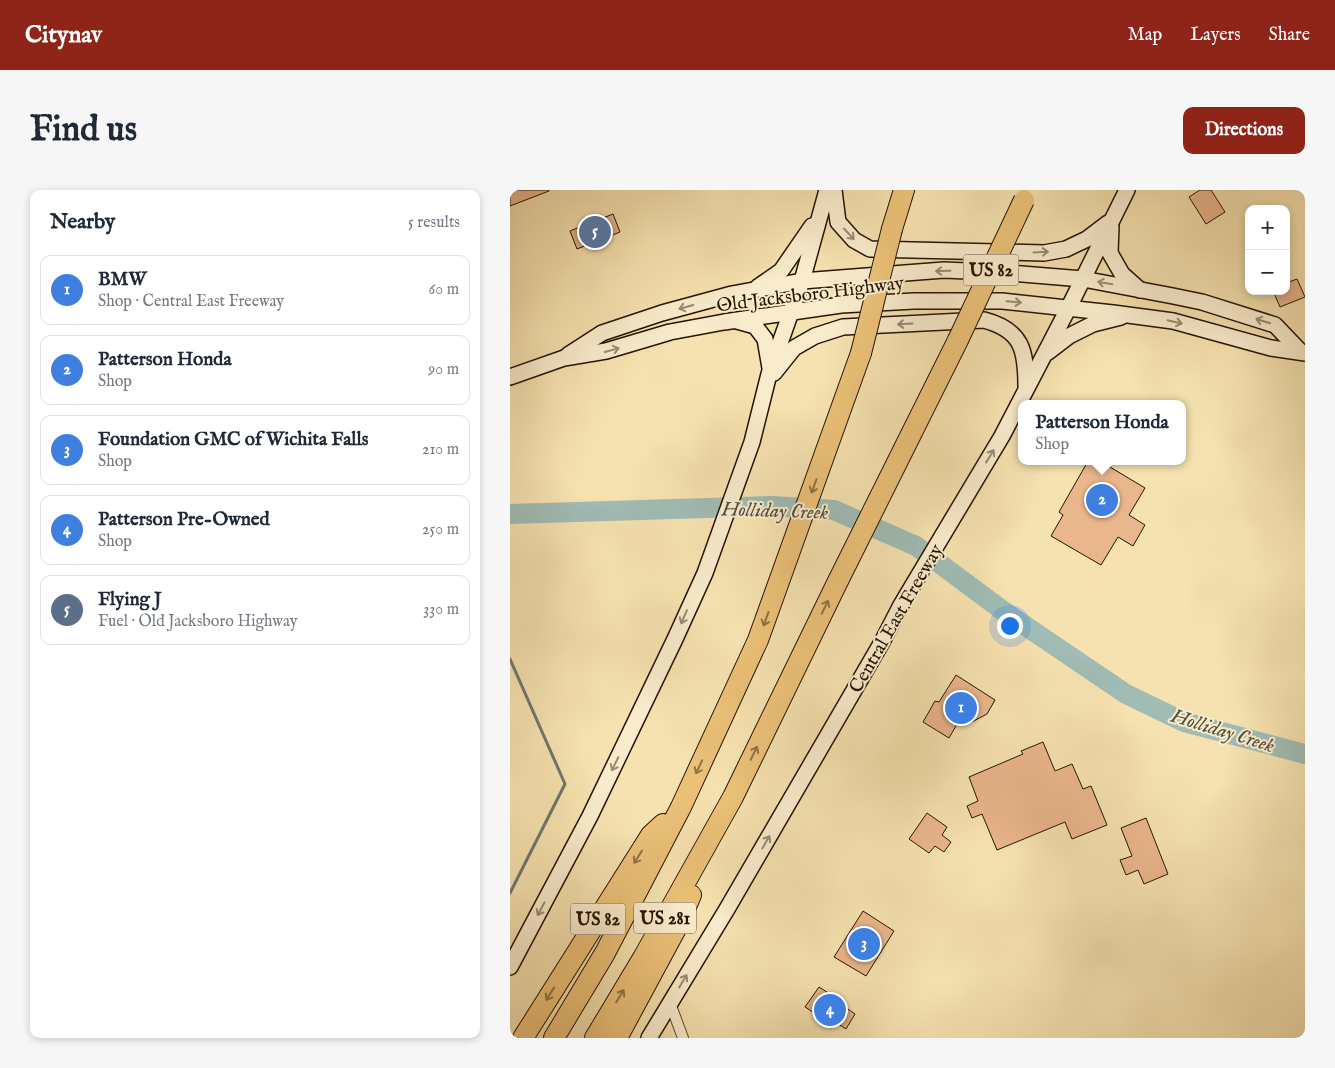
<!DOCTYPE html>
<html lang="en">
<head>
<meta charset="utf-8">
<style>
  body { margin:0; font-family:"IM FELL English",serif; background:#f6f6f7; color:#1f2937 }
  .controls { position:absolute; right:15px; top:15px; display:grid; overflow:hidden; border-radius:10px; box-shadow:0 2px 8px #0003 }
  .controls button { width:45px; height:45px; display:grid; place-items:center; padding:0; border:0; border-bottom:1px solid #e0e1e3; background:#fff; color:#1f2937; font:25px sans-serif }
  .you { position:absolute; left:499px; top:435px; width:18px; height:18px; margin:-12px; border:4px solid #fff; border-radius:50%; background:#1a73e8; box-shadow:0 0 0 8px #1a73e833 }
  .badge { display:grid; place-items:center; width:32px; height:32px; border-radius:50%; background:#8f2418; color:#fff; font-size:16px; font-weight:700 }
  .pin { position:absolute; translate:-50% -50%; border:2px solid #fff; box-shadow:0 1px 5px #0006 }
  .popup { position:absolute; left:508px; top:210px; width:168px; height:65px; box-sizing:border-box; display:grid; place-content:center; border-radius:10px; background:#fff; filter:drop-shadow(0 1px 4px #0005); font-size:16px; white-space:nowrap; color:#747a83 }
  .popup b { font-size:19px; color:#1f2937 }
  .popup::after { content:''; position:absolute; left:50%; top:100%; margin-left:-10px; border:10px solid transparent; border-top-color:#fff }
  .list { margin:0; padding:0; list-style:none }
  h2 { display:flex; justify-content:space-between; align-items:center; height:65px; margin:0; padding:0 20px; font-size:21px }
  h2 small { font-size:16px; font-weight:400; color:#747a83 }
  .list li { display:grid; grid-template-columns:32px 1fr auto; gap:15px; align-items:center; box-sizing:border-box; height:70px; margin:0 10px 10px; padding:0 10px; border:1px solid #e0e1e3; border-radius:10px }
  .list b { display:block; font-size:19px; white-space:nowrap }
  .list p { margin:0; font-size:16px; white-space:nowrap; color:#747a83 }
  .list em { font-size:16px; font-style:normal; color:#747a83 }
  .map { position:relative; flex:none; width:795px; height:848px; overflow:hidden; border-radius:10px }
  header { display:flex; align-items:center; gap:30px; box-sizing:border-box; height:70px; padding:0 25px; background:#8f2418; color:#fff }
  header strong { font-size:24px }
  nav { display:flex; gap:28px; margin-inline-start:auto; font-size:18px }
  .intro { display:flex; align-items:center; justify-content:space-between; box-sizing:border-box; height:120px; padding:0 30px }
  h1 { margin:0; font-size:35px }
  .button { padding:12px 22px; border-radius:10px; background:#8f2418; color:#fff; font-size:18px; font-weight:700 }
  main { display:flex; gap:30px; padding:0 30px }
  aside { flex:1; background:#fff; border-radius:10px; box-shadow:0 2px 8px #0003 }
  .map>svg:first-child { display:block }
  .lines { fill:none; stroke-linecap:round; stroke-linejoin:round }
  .stream { stroke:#6f786e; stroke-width:3 }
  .river { stroke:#a0bcb5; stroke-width:20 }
  .building { fill:#eab68b; stroke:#251303 }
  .street-casing { stroke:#59472e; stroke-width:12 }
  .secondary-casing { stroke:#251303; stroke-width:18 }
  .highway-casing { stroke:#251303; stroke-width:22 }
  .street { stroke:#f9eccc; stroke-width:10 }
  .secondary { stroke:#f9eccc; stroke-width:15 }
  .highway { stroke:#ebc178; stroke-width:20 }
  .highway-bridge-casing { stroke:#251303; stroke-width:22; stroke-linecap:butt }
  .highway-bridge { stroke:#ebc178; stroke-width:20 }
  .oneway { stroke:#9a8a72 }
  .oneway2 { stroke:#927343 }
  .labels { text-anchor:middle; stroke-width:4; stroke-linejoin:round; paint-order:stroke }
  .shield { fill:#f9eccc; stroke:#65543f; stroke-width:1 }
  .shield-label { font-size:18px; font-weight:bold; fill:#251303 }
  .street-label { font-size:19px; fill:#251303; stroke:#f9eccc }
  .water-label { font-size:20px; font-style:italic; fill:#504e41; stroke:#f9eccc }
</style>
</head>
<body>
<header>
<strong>Citynav</strong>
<nav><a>Map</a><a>Layers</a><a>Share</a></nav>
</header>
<div class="intro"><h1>Find us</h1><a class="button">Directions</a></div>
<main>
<aside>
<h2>Nearby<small>5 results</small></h2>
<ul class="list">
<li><span class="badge" style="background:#3f7fe0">1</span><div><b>BMW</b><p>Shop · Central East Freeway</p></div><em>60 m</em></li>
<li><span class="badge" style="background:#3f7fe0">2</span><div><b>Patterson Honda</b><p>Shop</p></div><em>90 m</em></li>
<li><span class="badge" style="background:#3f7fe0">3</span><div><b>Foundation GMC of Wichita Falls</b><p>Shop</p></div><em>210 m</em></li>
<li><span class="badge" style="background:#3f7fe0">4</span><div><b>Patterson Pre-Owned</b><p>Shop</p></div><em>250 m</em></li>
<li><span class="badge" style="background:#5c6f8a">5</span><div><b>Flying J</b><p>Fuel · Old Jacksboro Highway</p></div><em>330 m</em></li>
</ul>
</aside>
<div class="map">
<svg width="795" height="848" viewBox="0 0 795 848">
  <rect width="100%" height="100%" fill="#f6e2b0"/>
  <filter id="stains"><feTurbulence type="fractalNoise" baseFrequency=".004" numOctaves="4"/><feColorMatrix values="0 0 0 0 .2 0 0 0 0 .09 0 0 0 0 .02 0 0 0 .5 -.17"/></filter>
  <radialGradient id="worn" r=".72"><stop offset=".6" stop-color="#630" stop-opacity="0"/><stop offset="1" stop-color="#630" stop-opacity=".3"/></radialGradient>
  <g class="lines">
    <path class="stream" d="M0,469L55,594L0,703"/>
    <path class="river" d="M0,324L262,316L324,320L406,356L492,420L616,504L674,532L795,564"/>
  </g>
  <g class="building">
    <path d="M0,0H39V1L0,16Z"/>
    <path d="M690,0H701L715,22L696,34L679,7Z"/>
    <path d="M103,24L110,42L67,59L60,41Z"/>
    <path d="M787,89L795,107L770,117L763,101H776V93Z"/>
    <path d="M578,271H590L635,298L619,325L635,335L623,356L608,347L591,375L541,346L553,325L549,322Z"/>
    <path d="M446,485L485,510L477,524L458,534L450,529L439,548L413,532L425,511L429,512Z"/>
    <path d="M533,552L545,581L562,574L573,599L581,596L597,635L562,649L555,632L487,660L472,624L462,628L457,616L468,611L459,587L513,564L511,561Z"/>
    <path d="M417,623L437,637L432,645L441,652L434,662L425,656L419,663L399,649Z"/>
    <path d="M636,628L658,684L634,694L628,680L616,685L610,670L622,666L611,638Z"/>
    <path d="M353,721L384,741L356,786L324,767Z"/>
    <path d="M309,797L334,813L332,815L345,824L336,839L322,830L320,833L295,817Z"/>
  </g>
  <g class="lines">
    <g class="street-casing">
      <path id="street" d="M160,813L173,848"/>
    </g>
    <g class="secondary-casing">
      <g id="secondary">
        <path d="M324,0L328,32L344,50L360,59L534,63L556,59L577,49L598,33"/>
        <path d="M601,37L600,63L612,84L630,100"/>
        <path d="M248,97L271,81L302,36"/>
        <path d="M227,131L245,136L255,149L260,178"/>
        <path d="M538,162L559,146L583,134L611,127"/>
        <path d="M58,165L92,143L152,123L222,104L292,91L434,80L501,83L573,89L663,106L692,112L765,135L790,161"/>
        <path d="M264,183L284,158L305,146L333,137L474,130C512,140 516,160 516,196"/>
        <path d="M0,187L54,168L96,161L160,142L214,132L331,115L404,111H492L603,123L663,131L761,158L795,163"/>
        <path d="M0,777L80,626L165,449L195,383L242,252L259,184L292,91L317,0"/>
        <path d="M139,848L217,719L372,452L391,415L492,246L559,117L617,0"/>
      </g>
    </g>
    <g class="highway-casing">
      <g id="highway">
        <path d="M382,39L394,0"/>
        <path d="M13,848L141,645L153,634"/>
        <path d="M44,848L95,763L171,617L248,450L351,163"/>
        <path d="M85,848L133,768L223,607L327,393L448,150"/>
        <path d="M107,848L169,733L181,705"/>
      </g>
    </g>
    <use href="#street" class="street"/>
    <use href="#secondary" class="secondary"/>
    <use href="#highway" class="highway"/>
    <g class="highway-bridge-casing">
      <g id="highway-bridge">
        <path d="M448,150L514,10"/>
        <path d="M351,163L382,39"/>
      </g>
    </g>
    <use href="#highway-bridge" class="highway-bridge"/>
  </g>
  <defs><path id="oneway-shaft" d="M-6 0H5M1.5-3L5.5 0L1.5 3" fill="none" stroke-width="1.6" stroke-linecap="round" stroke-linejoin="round" transform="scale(1.25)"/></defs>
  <g class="oneway">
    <use href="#oneway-shaft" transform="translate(339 44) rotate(47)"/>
    <use href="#oneway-shaft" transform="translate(531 62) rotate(-3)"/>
    <use href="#oneway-shaft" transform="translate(433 81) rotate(179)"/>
    <use href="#oneway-shaft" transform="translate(595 93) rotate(-170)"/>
    <use href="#oneway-shaft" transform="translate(504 112) rotate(5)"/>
    <use href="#oneway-shaft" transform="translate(176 117) rotate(164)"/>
    <use href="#oneway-shaft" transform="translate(753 131) rotate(-163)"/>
    <use href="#oneway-shaft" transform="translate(665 132) rotate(13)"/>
    <use href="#oneway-shaft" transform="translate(395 134) rotate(177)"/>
    <use href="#oneway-shaft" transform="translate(102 160) rotate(-15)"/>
    <use href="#oneway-shaft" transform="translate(480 266) rotate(-59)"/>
    <use href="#oneway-shaft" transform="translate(174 427) rotate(114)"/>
    <use href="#oneway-shaft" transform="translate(105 574) rotate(116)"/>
    <use href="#oneway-shaft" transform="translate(256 652) rotate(-60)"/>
    <use href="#oneway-shaft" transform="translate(31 719) rotate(118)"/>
    <use href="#oneway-shaft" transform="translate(173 791) rotate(-59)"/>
  </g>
  <g class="oneway2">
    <use href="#oneway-shaft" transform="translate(304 296) rotate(110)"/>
    <use href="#oneway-shaft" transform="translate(315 417) rotate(-64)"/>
    <use href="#oneway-shaft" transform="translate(256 429) rotate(110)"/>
    <use href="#oneway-shaft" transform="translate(244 563) rotate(-64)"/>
    <use href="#oneway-shaft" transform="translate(189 577) rotate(115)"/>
    <use href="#oneway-shaft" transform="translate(128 667) rotate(122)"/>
    <use href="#oneway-shaft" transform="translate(40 804) rotate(122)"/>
    <use href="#oneway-shaft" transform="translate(110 806) rotate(-59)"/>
  </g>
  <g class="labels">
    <g class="shield">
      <rect x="453.5" y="64.5" width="55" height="31" rx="4"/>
      <rect x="124" y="712.5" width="62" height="31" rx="4"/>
      <rect x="60.5" y="713.5" width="55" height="31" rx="4"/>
    </g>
    <g class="shield-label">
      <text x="481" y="86">US 82</text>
      <text x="155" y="734">US 281</text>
      <text x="88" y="735">US 82</text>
    </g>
    <g class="street-label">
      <text transform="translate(300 103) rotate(-7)" y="7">Old Jacksboro Highway</text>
      <text transform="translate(385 428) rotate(-60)" y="7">Central East Freeway</text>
    </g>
    <g class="water-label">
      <text transform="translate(265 320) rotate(2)" y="7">Holliday Creek</text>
      <text transform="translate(713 540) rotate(17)" y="7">Holliday Creek</text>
    </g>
  </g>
  <rect width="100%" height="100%" filter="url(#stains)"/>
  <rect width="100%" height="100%" fill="url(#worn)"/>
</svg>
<div class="controls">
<button>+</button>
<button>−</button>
</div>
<div class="you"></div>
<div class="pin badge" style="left:451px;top:518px;background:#3f7fe0">1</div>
<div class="pin badge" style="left:592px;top:310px;background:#3f7fe0">2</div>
<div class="popup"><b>Patterson Honda</b>Shop</div>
<div class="pin badge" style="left:354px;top:754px;background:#3f7fe0">3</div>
<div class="pin badge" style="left:320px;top:820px;background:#3f7fe0">4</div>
<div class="pin badge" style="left:85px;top:42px;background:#5c6f8a">5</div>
</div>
</main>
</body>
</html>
